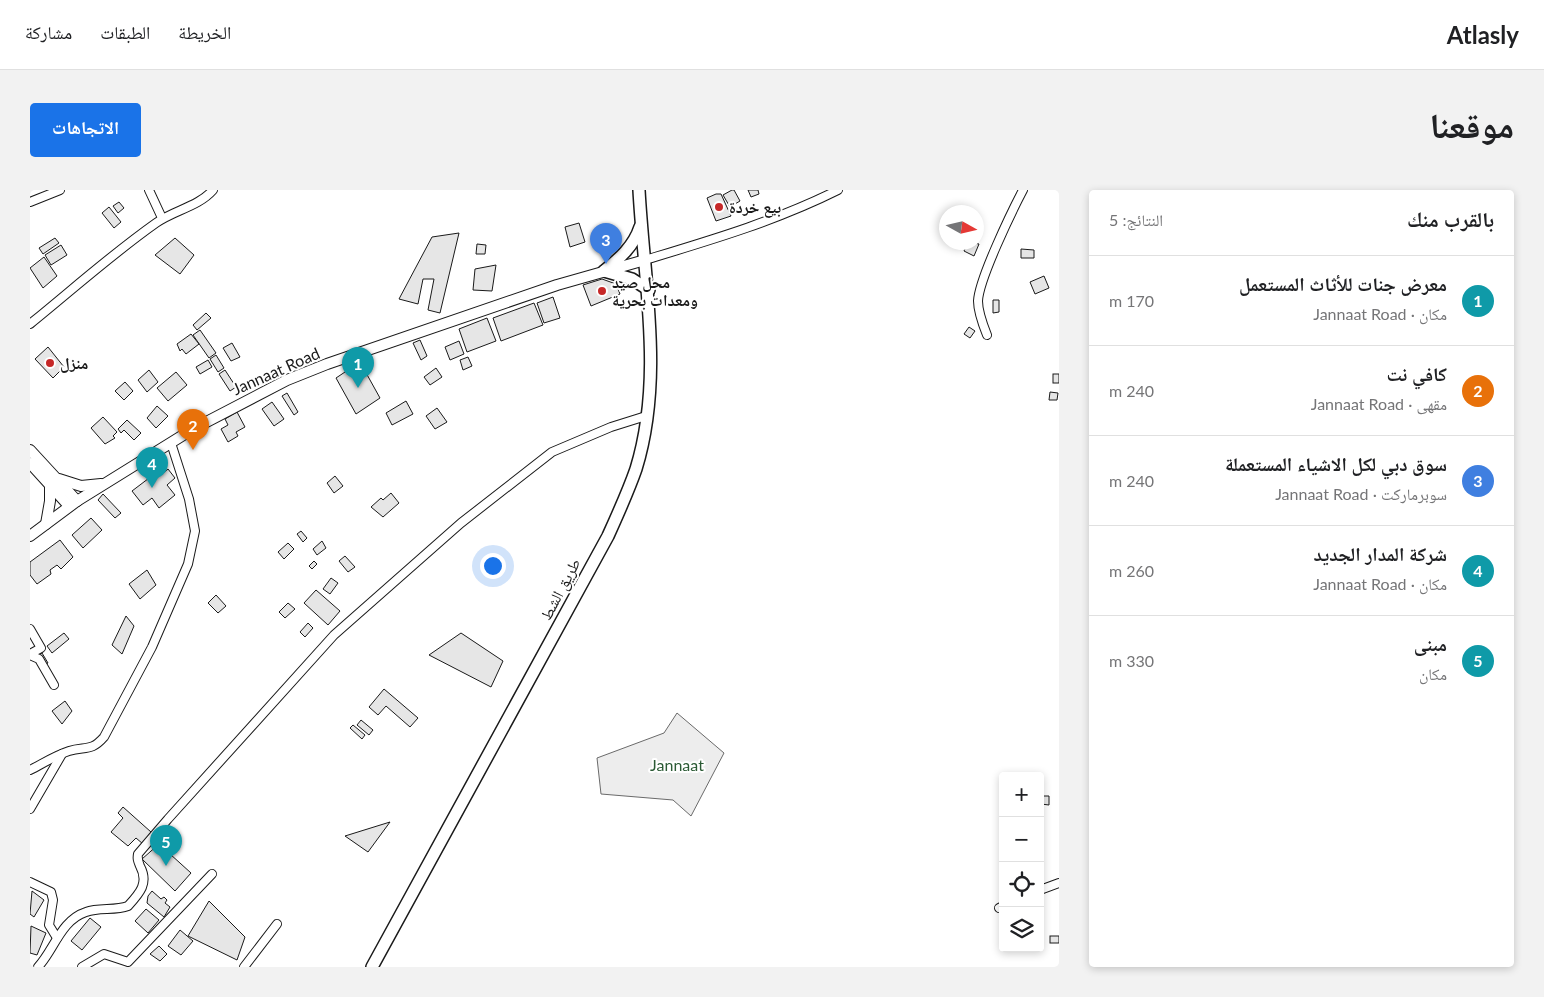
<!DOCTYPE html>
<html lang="ar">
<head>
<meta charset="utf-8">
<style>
  body { margin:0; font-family:Lato,"Noto Naskh Arabic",sans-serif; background:#f2f2f2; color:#202124; direction:rtl }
  .controls { position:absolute; right:15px; bottom:15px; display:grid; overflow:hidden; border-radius:5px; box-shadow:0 2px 8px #0003 }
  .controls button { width:45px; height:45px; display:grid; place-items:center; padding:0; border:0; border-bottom:1px solid #e0e0e0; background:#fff; color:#202124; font:25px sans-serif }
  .compass { position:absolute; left:909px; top:15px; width:45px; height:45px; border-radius:50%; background:#fff; box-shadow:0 2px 8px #0003; rotate:98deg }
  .you { position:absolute; left:462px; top:375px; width:18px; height:18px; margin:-12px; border:4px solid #fff; border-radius:50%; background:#1a73e8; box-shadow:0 0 0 8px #1a73e833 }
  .badge { display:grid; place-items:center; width:32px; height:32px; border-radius:50%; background:#1a73e8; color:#fff; font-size:16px; font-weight:700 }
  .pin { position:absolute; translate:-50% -41px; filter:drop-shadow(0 1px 2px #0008) }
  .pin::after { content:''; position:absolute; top:26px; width:18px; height:15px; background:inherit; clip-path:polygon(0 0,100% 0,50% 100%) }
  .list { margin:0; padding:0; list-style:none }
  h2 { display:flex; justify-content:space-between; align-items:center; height:65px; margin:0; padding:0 20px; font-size:21px }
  h2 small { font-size:16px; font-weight:400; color:#757577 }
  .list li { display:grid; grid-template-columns:32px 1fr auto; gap:15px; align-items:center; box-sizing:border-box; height:90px; padding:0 20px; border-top:1px solid #e0e0e0 }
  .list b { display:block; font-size:19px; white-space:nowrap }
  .list p { margin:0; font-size:16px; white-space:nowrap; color:#757577 }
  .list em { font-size:16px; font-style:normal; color:#757577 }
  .icon { flex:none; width:28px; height:28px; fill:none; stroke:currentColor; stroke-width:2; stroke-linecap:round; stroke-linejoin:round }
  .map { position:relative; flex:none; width:1029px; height:777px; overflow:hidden; direction:ltr; border-radius:5px }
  header { display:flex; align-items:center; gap:30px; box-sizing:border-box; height:70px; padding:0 25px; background:#fff; border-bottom:1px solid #e0e0e0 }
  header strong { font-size:24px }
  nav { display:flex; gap:28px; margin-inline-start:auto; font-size:18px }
  .intro { display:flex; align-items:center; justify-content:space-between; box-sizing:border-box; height:120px; padding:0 30px }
  h1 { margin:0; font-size:35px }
  .button { padding:12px 22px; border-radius:5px; background:#1a73e8; color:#fff; font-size:18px; font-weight:700 }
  main { display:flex; gap:30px; padding:0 30px }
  aside { flex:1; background:#fff; border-radius:5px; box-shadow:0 2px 8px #0003 }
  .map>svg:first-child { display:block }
  .built { fill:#ededed; stroke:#6a6a6a }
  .building { fill:#e6e6e6; stroke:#1a1a1a }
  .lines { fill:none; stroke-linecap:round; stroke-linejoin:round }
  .minor-casing { stroke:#1a1a1a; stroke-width:10 }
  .tertiary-casing { stroke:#1a1a1a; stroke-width:12 }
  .secondary-casing { stroke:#1a1a1a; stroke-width:14 }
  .minor { stroke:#fff; stroke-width:8 }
  .tertiary { stroke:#fff; stroke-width:10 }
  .secondary { stroke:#fff; stroke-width:11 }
  .poi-dot { fill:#c62828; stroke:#fff; stroke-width:2 }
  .labels { text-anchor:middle; stroke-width:4; stroke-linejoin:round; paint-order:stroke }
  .poi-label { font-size:16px; font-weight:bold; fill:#1a1a1a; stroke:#fff; text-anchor:start }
  .street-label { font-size:16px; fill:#1a1a1a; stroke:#fff }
  .park-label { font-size:16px; fill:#2b5a34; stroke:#fff }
</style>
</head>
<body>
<header>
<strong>Atlasly</strong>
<nav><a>الخريطة</a><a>الطبقات</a><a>مشاركة</a></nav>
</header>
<div class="intro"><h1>موقعنا</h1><a class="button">الاتجاهات</a></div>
<main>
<aside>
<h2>بالقرب منك<small>النتائج: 5</small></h2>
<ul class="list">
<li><span class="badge" style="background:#0f9aa8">1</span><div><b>معرض جنات للأثاث المستعمل</b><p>مكان · Jannaat Road</p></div><em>170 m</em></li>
<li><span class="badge" style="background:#e8710a">2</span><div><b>كافي نت</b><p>مقهى · Jannaat Road</p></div><em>240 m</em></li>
<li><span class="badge" style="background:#3f7fe0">3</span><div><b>سوق دبي لكل الاشياء المستعملة</b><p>سوبرماركت · Jannaat Road</p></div><em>240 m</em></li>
<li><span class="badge" style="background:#0f9aa8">4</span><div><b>شركة المدار الجديد</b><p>مكان · Jannaat Road</p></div><em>260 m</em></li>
<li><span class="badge" style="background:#0f9aa8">5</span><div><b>مبنى</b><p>مكان</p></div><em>330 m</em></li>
</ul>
</aside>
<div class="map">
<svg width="1029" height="777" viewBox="0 0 1029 777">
  <rect width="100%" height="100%" fill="#fff"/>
  <path class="built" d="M647,523L694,563L661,626L643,610L571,604L567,568L634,543Z"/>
  <g class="building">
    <path d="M702,0H704L710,11L700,17L693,5Z"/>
    <path d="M718,0H728L729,4L721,7Z"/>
    <path d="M686,4H691L701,26L686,31L677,8Z"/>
    <path d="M89,12L94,18L88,23L83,16Z"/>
    <path d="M79,17L91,32L84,38L72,23Z"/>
    <path d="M549,33L555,52L540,57L535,37Z"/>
    <path d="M429,43L410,123L398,120L404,89H393L388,114L369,109L402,47Z"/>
    <path d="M25,48L29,53L13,64L9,58Z"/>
    <path d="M145,48L164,65L150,84L125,65Z"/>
    <path d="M938,52L949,54L944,66L934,61Z"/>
    <path d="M447,54L456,55L455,64H446Z"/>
    <path d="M31,55L37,65L21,75L15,65Z"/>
    <path d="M991,59L1004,60V68H991Z"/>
    <path d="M14,67L27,86L13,98L0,78Z"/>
    <path d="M466,75L462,101L443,100L445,79Z"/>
    <path d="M1014,86L1019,98L1005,104L1000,92Z"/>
    <path d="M572,89L586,94L590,104L561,116L553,95Z"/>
    <path d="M523,107L530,128L514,133L507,113Z"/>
    <path d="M963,110H969V122L963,123Z"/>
    <path d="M504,113L513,135L471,151L463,128Z"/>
    <path d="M176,123L181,128L167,140L163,135Z"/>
    <path d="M457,128L466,151L437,162L429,139Z"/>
    <path d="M939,137L945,141L940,148L934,144Z"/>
    <path d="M170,140L186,163L179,168L163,145Z"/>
    <path d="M161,144L169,154L156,164L152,159L150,161L147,154Z"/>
    <path d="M390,150L397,166L391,170L383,153Z"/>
    <path d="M429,151L434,164L420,170L415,157Z"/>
    <path d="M202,153L210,167L201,171L193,158Z"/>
    <path d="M18,157L34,177L23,188L5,169Z"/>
    <path d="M186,165L194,178L188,182L180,169Z"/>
    <path d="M438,167L442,176L433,180L430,170Z"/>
    <path d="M178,170L182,177L170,184L166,177Z"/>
    <path d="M330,172L350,208L326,224L306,188Z"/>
    <path d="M406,178L412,187L400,195L394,187Z"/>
    <path d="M119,180L128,192L117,202L108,190Z"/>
    <path d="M195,180L206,197L200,201L189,184Z"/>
    <path d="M146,182L157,195L138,211L127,198Z"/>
    <rect x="1023" y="184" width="6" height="9"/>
    <path d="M95,192L103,201L94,210L85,201Z"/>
    <path d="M1020,202L1028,203L1027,210H1019Z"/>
    <path d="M257,203L268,222L264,225L252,206Z"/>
    <path d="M376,211L383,224L362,235L356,223Z"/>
    <path d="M242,212L254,229L244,236L232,219Z"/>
    <path d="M127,216L138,226L126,238L117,228Z"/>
    <path d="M407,218L417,232L405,239L396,226Z"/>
    <path d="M207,222L215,237L206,242L208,246L198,252L191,239L198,235L195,229Z"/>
    <path d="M73,227L87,242L83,246L85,248L75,254L61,238Z"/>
    <path d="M97,230L111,243L104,250L94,240L91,243L88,239Z"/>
    <path d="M131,279L133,283L138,279L145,288L137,295L145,305L129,318L122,308L113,315L102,301Z"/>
    <path d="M305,286L313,296L304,303L297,293Z"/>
    <path d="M361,303L369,313L353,327L341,317L351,308L353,310Z"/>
    <path d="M73,304L91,323L85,328L68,310Z"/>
    <path d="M61,328L72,340L53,358L42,345Z"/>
    <path d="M271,341L277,348L273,352L267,344Z"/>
    <path d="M30,350L43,367L31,379L27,375L20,380L21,384L7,394L0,385V372Z"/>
    <path d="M292,351L296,358L287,365L283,359Z"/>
    <path d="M258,353L264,359L254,369L248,362Z"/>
    <path d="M315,366L325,377L318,382L309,371Z"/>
    <path d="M284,371L287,374L282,379L279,376Z"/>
    <path d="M117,380L126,395L110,409L99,394Z"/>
    <path d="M301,388L308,393L300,404L293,399Z"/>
    <path d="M286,400L310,421L298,435L274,413Z"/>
    <path d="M186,405L196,416L188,423L178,413Z"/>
    <path d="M258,413L265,419L255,428L249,422Z"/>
    <path d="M96,426L104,436L92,464L82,455Z"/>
    <path d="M278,433L283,438L275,447L270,442Z"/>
    <path d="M34,443L39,449L22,463L17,456Z"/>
    <path d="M431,443L473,471L461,497L399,465Z"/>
    <path d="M12,463L18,473L14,475L8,465Z"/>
    <path d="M354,499L388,528L380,537L356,516L348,525L339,517Z"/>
    <path d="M35,511L42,521L32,534L22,521Z"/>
    <path d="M331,530L343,540L339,545L327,535Z"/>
    <path d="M323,535L335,545L332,549L320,538Z"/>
    <path d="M1011,606H1019V615L1011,614Z"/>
    <path d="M93,617L121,642L113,654L106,648L98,656L81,642L93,628L88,623Z"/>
    <path d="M360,632L338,662L315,646Z"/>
    <path d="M129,654L161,683L145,701L112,669Z"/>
    <path d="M2,701L14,710L4,727L0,724Z"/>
    <path d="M122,701L131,709L134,707L137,710L135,713L140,717L134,727L117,713L118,706Z"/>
    <path d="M179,711L215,747L207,770L158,746Z"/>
    <path d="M116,719L129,730L118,743L105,731Z"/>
    <path d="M60,728L71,737L52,760L41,751Z"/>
    <path d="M1,736L16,743L7,765L0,763Z"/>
    <path d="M150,740L163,751L151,765L138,756Z"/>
    <rect x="1020" y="746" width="9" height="7"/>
    <path d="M129,756L137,764L130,771L120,764Z"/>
  </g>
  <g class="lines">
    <g class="minor-casing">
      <g id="minor">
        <path d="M119,0L132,28"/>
        <path d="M0,12L30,0"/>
        <path d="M615,70C681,50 746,31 808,0"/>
        <path d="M0,134C42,100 82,64 126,33C144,20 168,17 183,0"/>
        <path d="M957,145C953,135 948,121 948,111C949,89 982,21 993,0"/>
        <path d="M0,439L11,458L0,464"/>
        <path d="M0,465L9,469L24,495"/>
        <path d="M0,580C12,574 26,565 39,561C55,556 61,562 74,547L122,457L158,374L165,341L159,309L141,253"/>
        <path d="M0,619L32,564"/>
        <path d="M0,692L21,702L23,710L19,735L27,748"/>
        <path d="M1010,700L1029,693"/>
        <path d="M969,718L973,716"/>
        <path d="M8,777C24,760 31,730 56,722C69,717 85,721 98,716C110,703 119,693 110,676C108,671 107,669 108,664L138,629L304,445L431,333L522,262L581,237L616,226"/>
        <path d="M52,777L74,764L98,772L182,684"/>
        <path d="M214,777L247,734"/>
      </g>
    </g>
    <g class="tertiary-casing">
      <g id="tertiary">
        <path d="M0,260L47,311"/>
        <path d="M0,273L39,316"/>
        <path d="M29,289L51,296L71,294"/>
        <path d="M16,334L20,311V293"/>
        <path d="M0,346L47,311L163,239L257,190L297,174L527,95L615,70"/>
      </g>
    </g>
    <g class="secondary-casing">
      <g id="secondary">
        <path d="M574,81C589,69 604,56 610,37"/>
        <path d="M574,81L602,89L619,100"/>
        <path d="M342,777L578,346C588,324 598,302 606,279C634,188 614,93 609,0"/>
      </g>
    </g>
    <use href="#minor" class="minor"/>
    <use href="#tertiary" class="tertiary"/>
    <use href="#secondary" class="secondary"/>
  </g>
  <g class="poi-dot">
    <circle cx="689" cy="17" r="5"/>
    <circle cx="572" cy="101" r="5"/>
    <circle cx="20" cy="173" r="5"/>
  </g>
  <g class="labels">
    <g class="poi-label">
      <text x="699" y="23">بيع خردة</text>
      <text x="582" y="98">محل صيد<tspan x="582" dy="18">ومعدات بحرية</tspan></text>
      <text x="30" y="179">منزل</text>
    </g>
    <g class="street-label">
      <text transform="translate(246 181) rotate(-24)" y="6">Jannaat Road</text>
      <text transform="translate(530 399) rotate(-62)" y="6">طريق الشط</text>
    </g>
    <g class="park-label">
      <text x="647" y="581">Jannaat</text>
    </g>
  </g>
</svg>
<div class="controls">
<button>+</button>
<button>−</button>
<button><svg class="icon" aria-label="locate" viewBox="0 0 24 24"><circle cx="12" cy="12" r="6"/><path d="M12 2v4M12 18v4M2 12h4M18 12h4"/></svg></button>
<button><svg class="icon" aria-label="layers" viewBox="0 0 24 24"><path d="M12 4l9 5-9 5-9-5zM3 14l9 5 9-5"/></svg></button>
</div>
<svg class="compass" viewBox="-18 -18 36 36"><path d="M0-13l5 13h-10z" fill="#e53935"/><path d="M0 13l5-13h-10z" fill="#757577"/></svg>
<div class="you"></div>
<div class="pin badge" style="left:328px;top:198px;background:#0f9aa8">1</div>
<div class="pin badge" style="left:163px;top:260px;background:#e8710a">2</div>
<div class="pin badge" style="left:576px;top:74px;background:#3f7fe0">3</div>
<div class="pin badge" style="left:122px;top:298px;background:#0f9aa8">4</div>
<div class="pin badge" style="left:136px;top:676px;background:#0f9aa8">5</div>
</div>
</main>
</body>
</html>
